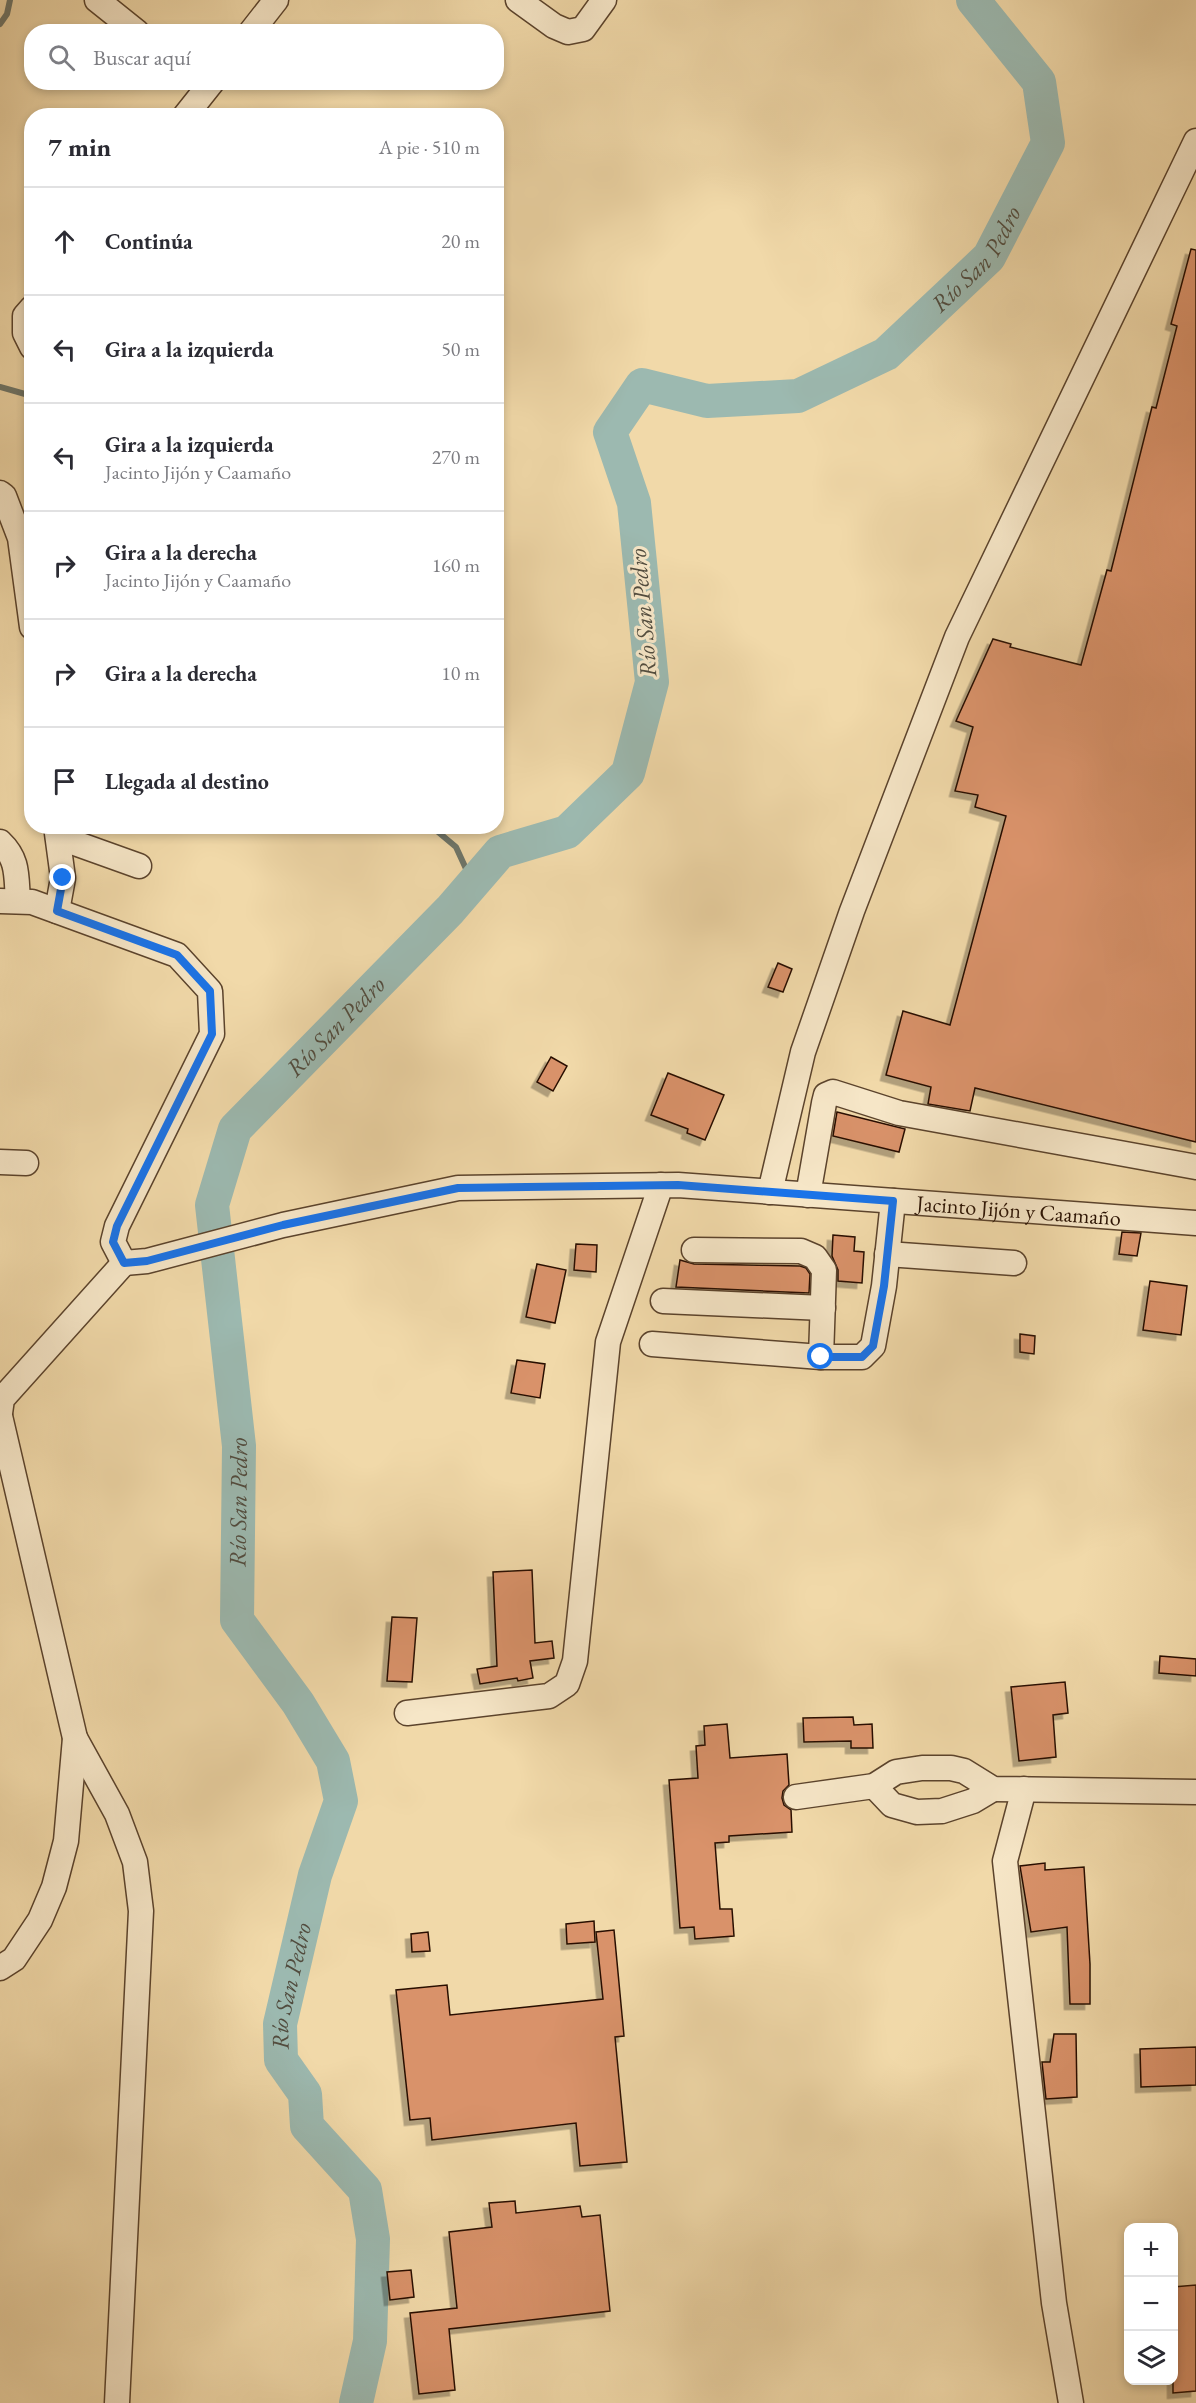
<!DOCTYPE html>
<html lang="es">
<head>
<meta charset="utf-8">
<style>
  body { margin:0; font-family:"EB Garamond",serif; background:#f7f7f7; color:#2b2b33 }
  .controls { position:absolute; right:18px; bottom:18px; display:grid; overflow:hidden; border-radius:12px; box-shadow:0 3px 9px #0003 }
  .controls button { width:54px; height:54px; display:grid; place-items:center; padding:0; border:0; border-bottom:2px solid #e1e1e2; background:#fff; color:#2b2b33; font:30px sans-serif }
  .stop { position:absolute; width:18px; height:18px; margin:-14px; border:4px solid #1a73e8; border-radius:50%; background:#fff }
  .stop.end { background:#1a73e8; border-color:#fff; box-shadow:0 2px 6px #0008 }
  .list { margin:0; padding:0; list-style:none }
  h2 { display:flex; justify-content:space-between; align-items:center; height:78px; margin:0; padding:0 24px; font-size:26px }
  h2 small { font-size:20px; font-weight:400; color:#7c7c81 }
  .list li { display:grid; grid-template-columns:39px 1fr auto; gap:18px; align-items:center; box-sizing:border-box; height:108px; padding:0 24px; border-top:2px solid #e1e1e2 }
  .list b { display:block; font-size:22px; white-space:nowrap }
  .list p { margin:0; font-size:20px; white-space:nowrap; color:#7c7c81 }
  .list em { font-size:20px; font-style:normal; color:#7c7c81 }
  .icon { flex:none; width:33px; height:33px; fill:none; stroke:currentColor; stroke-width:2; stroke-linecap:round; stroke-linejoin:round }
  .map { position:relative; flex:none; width:1196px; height:2403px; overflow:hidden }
  .search { position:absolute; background:#fff; box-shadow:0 3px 9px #0003; left:24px; top:24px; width:480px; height:66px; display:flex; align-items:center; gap:15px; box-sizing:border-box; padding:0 21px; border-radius:24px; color:#7c7c81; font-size:22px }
  .panel { position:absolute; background:#fff; box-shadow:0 3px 9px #0003; left:24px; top:108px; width:480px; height:726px; border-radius:24px }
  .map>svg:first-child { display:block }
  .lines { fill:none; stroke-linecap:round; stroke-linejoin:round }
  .stream { stroke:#6e766a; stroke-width:6 }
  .river { stroke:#9cb9b0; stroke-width:34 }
  .building { fill:#d9926a; stroke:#291102; stroke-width:1.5; filter:url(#shadow) }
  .minor-casing { stroke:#5b432c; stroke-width:27 }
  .minor { stroke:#f6e6c7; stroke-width:24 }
  .route { stroke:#1a73e8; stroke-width:8 }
  .labels { text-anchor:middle; stroke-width:6; stroke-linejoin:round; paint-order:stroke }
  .street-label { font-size:22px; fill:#291102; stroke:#f6e6c7 }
  .water-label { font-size:24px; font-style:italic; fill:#514c3f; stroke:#f6e6c7 }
</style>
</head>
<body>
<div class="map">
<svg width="1196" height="2403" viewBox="0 0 1196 2403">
  <defs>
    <filter id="shadow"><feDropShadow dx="-5.5" dy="5.5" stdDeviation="0" flood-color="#0004"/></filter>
  </defs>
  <rect width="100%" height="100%" fill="#f1d9a9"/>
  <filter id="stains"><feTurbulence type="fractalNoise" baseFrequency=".00333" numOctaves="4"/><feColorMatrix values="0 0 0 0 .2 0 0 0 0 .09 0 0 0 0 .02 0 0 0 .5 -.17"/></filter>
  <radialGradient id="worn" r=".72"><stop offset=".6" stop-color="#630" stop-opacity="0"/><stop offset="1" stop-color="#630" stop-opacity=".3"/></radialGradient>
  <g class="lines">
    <g class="stream">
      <path d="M0,24L7,14L10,0"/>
      <path d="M0,387L32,396"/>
      <path d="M431,826L456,847L473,884"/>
    </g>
    <path class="river" id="s1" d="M356,2403L370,2341L373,2239L365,2190L307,2126L305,2094L281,2060L280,2024L315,1875L341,1801L333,1761L298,1703L237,1620L239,1446L212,1205L235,1129L450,910L500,852L567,832L628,773L652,682L634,503L610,432L642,385L707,401L798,396L886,354L989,257L1048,143L1039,82L973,0"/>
  </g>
  <g class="building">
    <path d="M1191,249L1196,250V1142L975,1088L970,1111L928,1104L931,1087L886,1075L903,1011L950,1025L1006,816L975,807L978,795L955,791L973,727L956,721L993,639L1011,644L1010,647L1081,665L1107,570L1111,571L1152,407L1156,408L1177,326L1171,324Z"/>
    <path d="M778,963L792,969L783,992L768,987Z"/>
    <path d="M551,1057L567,1066L553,1091L537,1082Z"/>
    <path d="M668,1073L724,1095L705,1140L687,1133L688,1129L651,1115Z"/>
    <path d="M837,1112L905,1129L899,1152L833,1136Z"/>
    <path d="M1122,1232L1141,1233L1137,1256L1119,1254Z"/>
    <path d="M833,1235L855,1237L854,1251L864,1252L862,1283L838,1281V1270L832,1256Z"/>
    <path d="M576,1244L597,1245L596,1272L574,1270Z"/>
    <path d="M680,1260L694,1264L800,1266L806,1268L810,1274L809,1293L676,1287Z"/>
    <path d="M537,1264L566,1270L555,1323L526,1317Z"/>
    <path d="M1150,1281L1187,1286L1181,1335L1143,1330Z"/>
    <path d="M1020,1334L1035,1336L1034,1354L1020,1352Z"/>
    <path d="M517,1360L545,1364L540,1398L511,1393Z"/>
    <path d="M532,1570L535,1643L552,1641L554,1658L530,1661L533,1678L518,1681L517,1678L480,1684L477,1669L497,1666L493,1572Z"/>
    <path d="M392,1617L417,1618L412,1682L387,1681Z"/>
    <path d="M1160,1656L1196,1659V1676L1159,1673Z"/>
    <path d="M1065,1682L1068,1713L1053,1715L1056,1757L1019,1761L1011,1687Z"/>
    <path d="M853,1717L854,1725L872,1724L873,1748H851V1741L804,1742L803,1718Z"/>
    <path d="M727,1724L730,1758L787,1754L789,1785L783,1791L782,1798L784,1805L791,1810L792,1832L729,1836V1842L715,1843L720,1909H732L734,1936L695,1939L694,1927L680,1928L669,1780L698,1778L696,1746L705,1745L704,1726Z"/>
    <path d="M1045,1863V1870L1084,1867L1090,1964V2004H1070L1067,1927L1031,1932L1020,1866Z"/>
    <path d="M594,1921L595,1942L567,1944L566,1924Z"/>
    <path d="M614,1930L624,2036L615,2037L627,2162L580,2166L576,2123L432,2140L430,2118L410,2120L396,1990L447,1985L450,2015L603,1999L596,1932Z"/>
    <path d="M428,1932L430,1951L412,1952L411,1934Z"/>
    <path d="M1054,2034H1076L1077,2097L1046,2099L1042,2062H1050Z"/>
    <path d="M1196,2047V2085L1141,2087L1140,2049Z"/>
    <path d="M515,2201L516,2213L580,2206L582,2217L600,2215L610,2311L449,2329L455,2390L419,2394L410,2313L457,2308L449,2232L492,2227L489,2203Z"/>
    <path d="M411,2270L414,2297L390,2300L387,2272Z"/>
    <path d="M1196,2285V2391L1173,2393V2355H1176L1173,2287Z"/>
  </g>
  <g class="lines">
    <g class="minor-casing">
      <g id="minor">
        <path d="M97,0L137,32"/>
        <path d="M518,0L554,26L568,32L583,29L604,0"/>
        <path d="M251,32L276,0"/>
        <path d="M185,116L212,82"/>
        <path d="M32,308L25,316V333L32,347"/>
        <path d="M0,493L4,496L20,538L32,627"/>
        <path d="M56,826L63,878L57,911"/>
        <path d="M58,837L139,866"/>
        <path d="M0,842C19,860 16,876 18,901"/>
        <path id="s2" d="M0,901L32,902L177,955L210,991L212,1034L117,1226L113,1242L124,1263L147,1261L283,1225L458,1188L678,1185L1196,1223"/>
        <path d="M0,1162L26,1163"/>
        <path d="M770,1192L803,1052L852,911L957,637L1196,141"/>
        <path d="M808,1195L824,1103L826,1095L833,1092L899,1113L1196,1167"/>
        <path d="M694,1250L801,1251L815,1257L824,1270L821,1357"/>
        <path d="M887,1254L1014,1263"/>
        <path d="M663,1301L823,1308"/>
        <path d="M652,1344L821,1357H862L873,1346L884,1286L893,1201"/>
        <path d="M0,1413L2,1399L124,1263"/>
        <path d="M0,1416L75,1738L66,1841L54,1887L40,1920L14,1959L0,1968"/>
        <path d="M407,1713L549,1696L567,1684L575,1661L608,1342L661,1185"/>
        <path d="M75,1738L117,1814L135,1862L141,1911L117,2403"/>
        <path d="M874,1786L892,1805L917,1812L942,1811L973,1801L993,1789"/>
        <path d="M1024,1789L1005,1861L1054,2303L1071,2403"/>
        <path d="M796,1797L874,1786L896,1772L922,1768H951L964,1771L993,1789L1196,1792"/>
      </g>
    </g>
    <use href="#minor" class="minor"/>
  </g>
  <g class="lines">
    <path class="route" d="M63,878L57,911L177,955L210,991L212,1034L117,1226L113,1242L124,1263L147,1261L283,1225L458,1188L678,1185L893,1201L884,1286L873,1346L862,1357H821"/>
  </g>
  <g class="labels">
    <g class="street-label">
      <text dy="8" stroke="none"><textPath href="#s2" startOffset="1437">Jacinto Jijón y Caamaño</textPath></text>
    </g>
    <g class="water-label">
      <text dy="8" stroke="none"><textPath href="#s1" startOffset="2682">Río San Pedro</textPath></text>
      <text transform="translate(643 613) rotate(-95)" y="8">Río San Pedro</text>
      <text dy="8" stroke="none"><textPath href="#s1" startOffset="1494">Río San Pedro</textPath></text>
      <text dy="8" stroke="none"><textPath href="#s1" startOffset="972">Río San Pedro</textPath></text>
      <text dy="8" stroke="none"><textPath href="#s1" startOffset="450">Río San Pedro</textPath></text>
    </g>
  </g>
  <rect width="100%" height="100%" filter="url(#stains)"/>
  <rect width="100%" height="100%" fill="url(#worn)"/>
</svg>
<div class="controls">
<button>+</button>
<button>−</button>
<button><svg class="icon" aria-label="layers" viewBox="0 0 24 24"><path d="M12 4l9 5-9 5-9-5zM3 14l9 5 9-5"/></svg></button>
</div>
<div class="stop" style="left:821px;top:1357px"></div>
<div class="stop end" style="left:63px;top:878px"></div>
<div class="search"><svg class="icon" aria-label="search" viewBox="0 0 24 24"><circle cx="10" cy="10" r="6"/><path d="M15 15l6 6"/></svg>Buscar aquí</div>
<section class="panel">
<h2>7 min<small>A pie · 510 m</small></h2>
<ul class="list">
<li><svg class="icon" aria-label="ahead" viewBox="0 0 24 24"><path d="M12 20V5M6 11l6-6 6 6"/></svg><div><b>Continúa</b></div><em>20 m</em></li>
<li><svg class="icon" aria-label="left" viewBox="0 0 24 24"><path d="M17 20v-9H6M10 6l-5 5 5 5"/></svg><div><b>Gira a la izquierda</b></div><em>50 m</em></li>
<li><svg class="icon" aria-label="left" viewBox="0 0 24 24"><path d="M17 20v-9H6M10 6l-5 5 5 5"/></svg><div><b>Gira a la izquierda</b><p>Jacinto Jijón y Caamaño</p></div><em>270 m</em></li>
<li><svg class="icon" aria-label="right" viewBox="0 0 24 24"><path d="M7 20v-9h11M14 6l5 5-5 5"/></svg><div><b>Gira a la derecha</b><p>Jacinto Jijón y Caamaño</p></div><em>160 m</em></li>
<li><svg class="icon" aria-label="right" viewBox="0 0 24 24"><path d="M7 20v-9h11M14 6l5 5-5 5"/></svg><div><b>Gira a la derecha</b></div><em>10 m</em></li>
<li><svg class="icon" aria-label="arrive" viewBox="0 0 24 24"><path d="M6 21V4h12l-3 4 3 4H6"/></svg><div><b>Llegada al destino</b></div></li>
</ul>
</section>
</div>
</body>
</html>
